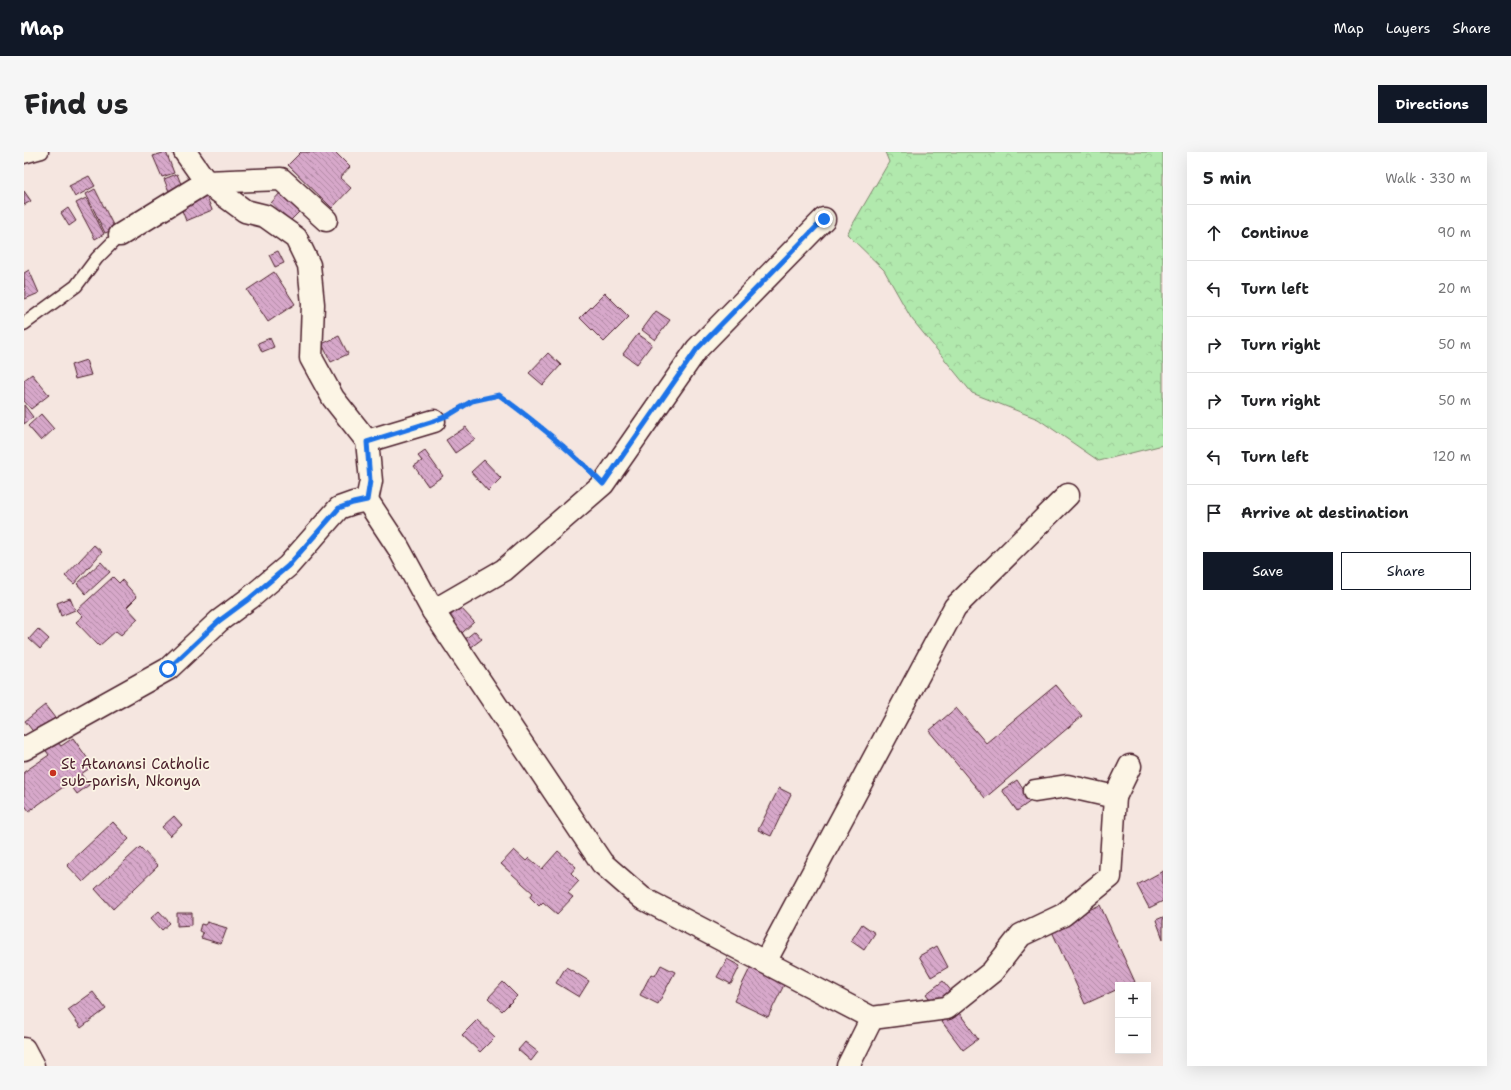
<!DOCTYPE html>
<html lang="en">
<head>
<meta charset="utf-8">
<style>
  body { margin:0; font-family:"Shantell Sans",sans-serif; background:#f6f6f6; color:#202124 }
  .controls { position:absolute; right:12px; bottom:12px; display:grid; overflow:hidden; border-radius:0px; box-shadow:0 4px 16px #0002 }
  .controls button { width:36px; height:36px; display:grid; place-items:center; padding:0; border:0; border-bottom:1px solid #e0e0e0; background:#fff; color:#202124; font:20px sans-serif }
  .stop { position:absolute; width:12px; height:12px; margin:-9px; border:3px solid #1a73e8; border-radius:50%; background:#fff }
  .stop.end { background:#1a73e8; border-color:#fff; box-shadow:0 1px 4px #0008 }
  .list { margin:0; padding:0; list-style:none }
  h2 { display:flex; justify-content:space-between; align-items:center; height:52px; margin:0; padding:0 16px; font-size:17px }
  h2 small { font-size:13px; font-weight:400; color:#757577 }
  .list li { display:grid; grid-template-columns:26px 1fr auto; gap:12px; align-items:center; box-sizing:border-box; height:56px; padding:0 16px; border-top:1px solid #e0e0e0 }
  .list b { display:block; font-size:15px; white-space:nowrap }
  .list em { font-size:13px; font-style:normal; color:#757577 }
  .actions { display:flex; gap:8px; padding:12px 16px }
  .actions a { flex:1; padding:9px 0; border:1px solid #111827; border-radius:0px; text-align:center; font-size:14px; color:#111827 }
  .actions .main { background:#111827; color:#fff }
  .icon { flex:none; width:22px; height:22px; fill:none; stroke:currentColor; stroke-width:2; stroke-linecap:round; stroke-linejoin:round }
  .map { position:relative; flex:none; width:1139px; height:914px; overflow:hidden; border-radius:0px }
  header { display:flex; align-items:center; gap:24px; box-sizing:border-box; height:56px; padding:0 20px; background:#111827; color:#fff }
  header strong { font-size:19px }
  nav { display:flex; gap:22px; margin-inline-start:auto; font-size:14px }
  .intro { display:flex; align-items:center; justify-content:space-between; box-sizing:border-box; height:96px; padding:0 24px }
  h1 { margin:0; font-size:28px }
  .button { padding:10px 18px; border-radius:0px; background:#111827; color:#fff; font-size:14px; font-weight:700 }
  main { display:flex; gap:24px; padding:0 24px }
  aside { flex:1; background:#fff; border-radius:0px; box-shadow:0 4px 16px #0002 }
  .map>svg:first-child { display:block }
  .forest { fill:url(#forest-crowns); stroke:#7e846c }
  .building { fill:url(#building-back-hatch); stroke:#4a1f2b }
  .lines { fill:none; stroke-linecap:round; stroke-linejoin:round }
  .lane-casing { stroke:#4a1f2b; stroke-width:15 }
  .street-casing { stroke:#4a1f2b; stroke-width:25 }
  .secondary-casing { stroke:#4a1f2b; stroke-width:25 }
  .path { stroke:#4a1f2b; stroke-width:2.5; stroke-dasharray:1 3; stroke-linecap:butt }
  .lane { stroke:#fcf5e5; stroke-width:12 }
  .street { stroke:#fcf5e5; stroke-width:22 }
  .secondary { stroke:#fcf5e5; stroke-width:22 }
  .route { stroke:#1a73e8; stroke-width:5 }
  .poi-dot { fill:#c8321e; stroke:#fcf5e5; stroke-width:1.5 }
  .labels { text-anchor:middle; stroke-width:3.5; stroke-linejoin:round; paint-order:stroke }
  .poi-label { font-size:15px; fill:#4a1f2b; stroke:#fcf5e5; text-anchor:start }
</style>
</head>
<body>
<header>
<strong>Map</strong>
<nav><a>Map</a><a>Layers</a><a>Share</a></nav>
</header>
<div class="intro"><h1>Find us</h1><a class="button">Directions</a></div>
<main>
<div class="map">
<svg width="1139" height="914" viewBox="0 0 1139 914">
  <defs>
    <pattern id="forest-crowns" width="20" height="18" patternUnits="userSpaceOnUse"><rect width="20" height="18" fill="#b1e9ad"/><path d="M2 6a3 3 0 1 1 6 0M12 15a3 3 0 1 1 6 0" fill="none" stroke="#9ac795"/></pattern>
    <pattern id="building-back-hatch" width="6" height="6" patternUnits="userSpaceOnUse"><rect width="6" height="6" fill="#d7a8ca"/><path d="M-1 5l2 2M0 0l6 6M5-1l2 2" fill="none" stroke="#b088a4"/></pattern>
  </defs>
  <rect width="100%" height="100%" fill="#f5e6e0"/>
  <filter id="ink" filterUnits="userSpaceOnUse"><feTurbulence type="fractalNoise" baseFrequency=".025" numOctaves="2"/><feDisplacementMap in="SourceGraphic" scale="8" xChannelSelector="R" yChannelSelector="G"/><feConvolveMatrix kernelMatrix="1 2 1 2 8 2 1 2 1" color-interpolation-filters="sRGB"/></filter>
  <g filter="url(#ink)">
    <path class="forest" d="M861,0H1139V293L1075,309L1014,267L948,241L887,166L860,118L823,82L865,10Z"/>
    <g class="building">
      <path d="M142,0L150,21L138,25L129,4Z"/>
      <path d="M277,0H311L326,15L316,26L327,36L308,56L264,13Z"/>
      <path d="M153,22L159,37L146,42L140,27Z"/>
      <path d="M65,24L71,34L51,45L45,34Z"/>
      <path d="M71,37L91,77L81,81L62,42Z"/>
      <path d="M0,39L7,49L0,53Z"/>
      <path d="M257,40L277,58L266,69L247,51Z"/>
      <path d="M182,43L188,58L162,69L156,53Z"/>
      <path d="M62,46L80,82L71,87L52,51Z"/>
      <path d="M44,56L52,69L45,74L37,61Z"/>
      <path d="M254,99L260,111L251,115L245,103Z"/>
      <path d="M5,118L15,141L1,147L0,121Z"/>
      <path d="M250,120L271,152L244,170L223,138Z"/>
      <path d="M581,141L605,165L580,190L556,166Z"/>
      <path d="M632,159L646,168L631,188L618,178Z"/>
      <path d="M614,182L628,192L613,212L599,202Z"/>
      <path d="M315,184L324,202L307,210L298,192Z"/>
      <path d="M246,186L250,195L238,200L234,191Z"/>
      <path d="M524,201L537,213L519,233L505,221Z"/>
      <path d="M62,208L67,223L51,227L47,213Z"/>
      <path d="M8,222L25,243L7,257L0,249V228Z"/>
      <path d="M0,253L9,265L0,272Z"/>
      <path d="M17,262L30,277L17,289L4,274Z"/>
      <path d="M442,275L451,287L431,301L422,288Z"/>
      <path d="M401,299L419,324L404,334L390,314L398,309L394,304Z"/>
      <path d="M460,308L477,326L464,339L447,320Z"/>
      <path d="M70,393L78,400L50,432L41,424Z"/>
      <path d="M77,410L86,420L62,442L53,432Z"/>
      <path d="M89,425L95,431L98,428L113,445L103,455L114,467L97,483L92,479L75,494L52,470L59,464L53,458Z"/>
      <path d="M46,446L51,458L37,464L33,451Z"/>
      <path d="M436,455L450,470L438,481L424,466Z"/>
      <path d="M14,477L25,487L16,497L5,487Z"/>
      <path d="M451,479L458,487L446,496L440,488Z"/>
      <path d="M1032,533L1058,564L961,646L905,579L932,556L962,591Z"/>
      <path d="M21,553L31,566L11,582L1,569Z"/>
      <path d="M30,585L37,594L49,586L69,614L57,622L65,633L53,642L45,631L5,659L0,652V620L25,603L18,593Z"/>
      <path d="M993,628L1007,649L993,659L978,638Z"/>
      <path d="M755,636L767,642L747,684L734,678Z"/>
      <path d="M150,664L158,673L146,684L138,675Z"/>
      <path d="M89,670L105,687L59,730L43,713Z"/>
      <path d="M116,695L134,714L89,757L71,737Z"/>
      <path d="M490,698L502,709L505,706L518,717L534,699L552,715L547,721L555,729L544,741L549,745L533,762L519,750L515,754L506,745L509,741L477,712Z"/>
      <path d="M1139,719V749L1125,756L1113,733Z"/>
      <path d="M1076,753L1111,830L1103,833H1094V837L1061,852L1026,775Z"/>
      <path d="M135,759L146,771L138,778L127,766Z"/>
      <path d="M153,761H168V773L153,774Z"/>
      <path d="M1139,765V787L1132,768Z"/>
      <path d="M183,770L203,776L197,792L177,786L179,781L175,779L177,772L181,773Z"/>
      <path d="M838,772L851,781L840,798L827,789Z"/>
      <path d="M913,794L924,815L907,825L895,804Z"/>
      <path d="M703,807L716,814L707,832L693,825Z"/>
      <path d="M729,810L763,827L744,865L710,849Z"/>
      <path d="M637,813L651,820L634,852L616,843L627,822L631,824Z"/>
      <path d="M542,815L565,829L555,845L532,831Z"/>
      <path d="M919,829L929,841L912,855L902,842Z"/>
      <path d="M479,830L493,844L478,859L464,846Z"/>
      <path d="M69,840L82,857L57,876L44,858Z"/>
      <path d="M933,858L954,887L939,898L918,870Z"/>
      <path d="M453,868L471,885L456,900L438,883Z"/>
      <path d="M501,890L514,900L507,909L494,898Z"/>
    </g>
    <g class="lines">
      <g class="lane-casing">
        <g id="lane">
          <path d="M0,5L18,0"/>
          <path d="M0,172L52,134L73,106L96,83"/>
        </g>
      </g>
      <g class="street-casing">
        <g id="street">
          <path d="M161,0L182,30L257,27L302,68"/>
          <path d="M96,83L182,30L221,59L241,64L272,86L285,113L289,152L287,206L309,246L343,289L347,329L343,348L374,395L409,459L578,711L618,746L848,866L923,856L968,820L997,783L1039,763L1086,725L1091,645L1043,634L1011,639"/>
          <path d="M343,289L410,269"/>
          <path d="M409,459L480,418L579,332L673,197L800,67"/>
          <path d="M0,597L144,517L195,469L226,446L264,414L315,356L329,351L343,348"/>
          <path d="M1091,645L1106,614"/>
          <path d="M741,810L931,455L1044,343"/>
          <path d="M824,914L848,866"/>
        </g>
      </g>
      <g class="secondary-casing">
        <path id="secondary" d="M0,897L9,914"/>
      </g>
      <path class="path" d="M428,260L448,249L475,243C506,266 537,290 565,317"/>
      <use href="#lane" class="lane"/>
      <use href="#street" class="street"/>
      <use href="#secondary" class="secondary"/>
    </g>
  </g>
  <g class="lines" filter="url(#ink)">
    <path class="route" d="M144,517L195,469L226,446L264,414L315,356L329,351L343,348L346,329L343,290L410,269L425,263L448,249L475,243C512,270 547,299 579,332L673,197L800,67"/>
  </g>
  <circle class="poi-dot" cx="29" cy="621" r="4"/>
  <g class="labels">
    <g class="poi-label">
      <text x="37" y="617">St Atanansi Catholic<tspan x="37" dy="17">sub-parish, Nkonya</tspan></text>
    </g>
  </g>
</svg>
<div class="controls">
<button>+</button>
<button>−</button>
</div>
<div class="stop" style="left:144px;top:517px"></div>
<div class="stop end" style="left:800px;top:67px"></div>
</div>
<aside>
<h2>5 min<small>Walk · 330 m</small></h2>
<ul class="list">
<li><svg class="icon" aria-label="ahead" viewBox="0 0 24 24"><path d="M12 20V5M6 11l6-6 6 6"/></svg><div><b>Continue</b></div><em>90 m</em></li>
<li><svg class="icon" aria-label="left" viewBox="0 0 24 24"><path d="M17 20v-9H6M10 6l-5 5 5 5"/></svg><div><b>Turn left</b></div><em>20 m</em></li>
<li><svg class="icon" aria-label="right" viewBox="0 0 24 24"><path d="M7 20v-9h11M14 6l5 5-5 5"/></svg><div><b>Turn right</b></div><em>50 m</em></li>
<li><svg class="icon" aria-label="right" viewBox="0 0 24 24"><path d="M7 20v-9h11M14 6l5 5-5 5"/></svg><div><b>Turn right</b></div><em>50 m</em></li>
<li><svg class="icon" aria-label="left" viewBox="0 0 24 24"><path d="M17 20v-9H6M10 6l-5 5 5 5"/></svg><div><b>Turn left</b></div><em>120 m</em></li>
<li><svg class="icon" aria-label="arrive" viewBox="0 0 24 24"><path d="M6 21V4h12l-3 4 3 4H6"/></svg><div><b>Arrive at destination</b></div></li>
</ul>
<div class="actions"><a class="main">Save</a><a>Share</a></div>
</aside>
</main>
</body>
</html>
